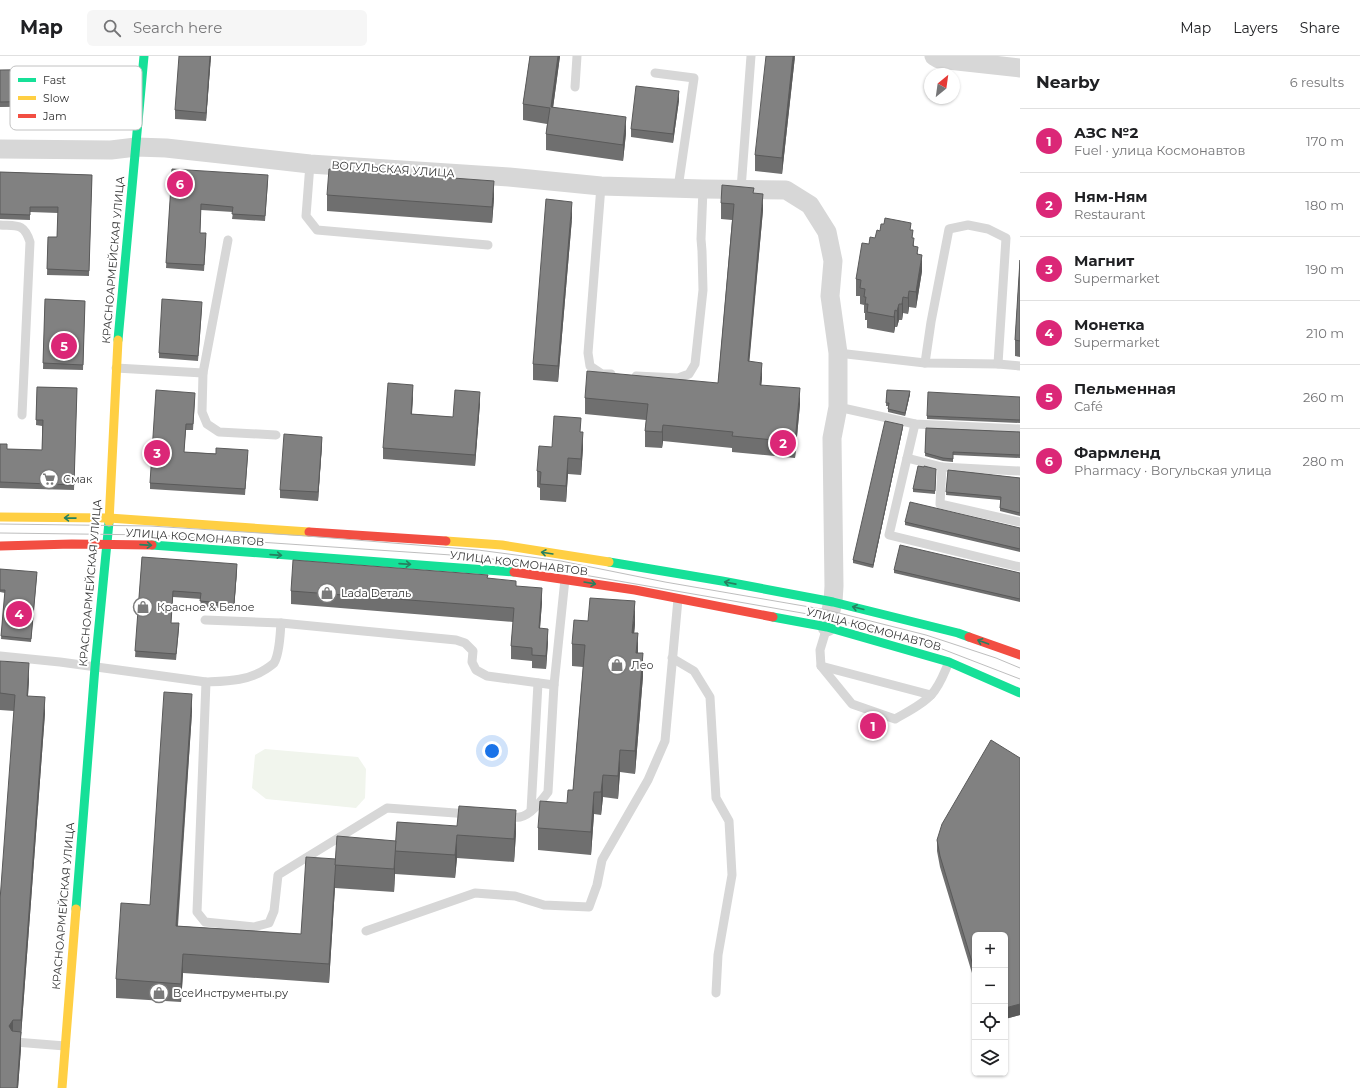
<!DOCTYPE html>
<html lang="en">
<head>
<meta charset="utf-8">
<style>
  body { margin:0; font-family:Montserrat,sans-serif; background:#f6f6f6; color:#202124 }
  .controls { position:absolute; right:12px; bottom:12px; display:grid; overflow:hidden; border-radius:6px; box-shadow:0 1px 3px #0004 }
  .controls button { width:36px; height:36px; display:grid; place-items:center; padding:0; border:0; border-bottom:1px solid #e0e0e0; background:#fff; color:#202124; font:20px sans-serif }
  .compass { position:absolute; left:924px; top:12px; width:36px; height:36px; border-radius:50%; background:#fff; box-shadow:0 1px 3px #0004; rotate:29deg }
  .you { position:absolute; left:492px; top:695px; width:14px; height:14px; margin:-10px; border:3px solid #fff; border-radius:50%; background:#1a73e8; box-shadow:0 0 0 6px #1a73e833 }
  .badge { display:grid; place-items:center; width:26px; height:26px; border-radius:50%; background:#db2777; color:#fff; font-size:13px; font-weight:700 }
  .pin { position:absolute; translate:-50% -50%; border:2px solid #fff; box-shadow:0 1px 4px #0006 }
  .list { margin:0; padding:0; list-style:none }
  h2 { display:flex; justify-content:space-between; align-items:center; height:52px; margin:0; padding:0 16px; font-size:17px }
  h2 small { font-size:13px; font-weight:400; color:#757577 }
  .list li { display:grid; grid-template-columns:26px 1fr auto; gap:12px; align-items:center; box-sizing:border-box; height:64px; padding:0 16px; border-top:1px solid #e0e0e0 }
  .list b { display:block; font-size:15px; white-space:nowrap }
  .list p { margin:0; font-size:13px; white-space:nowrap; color:#757577 }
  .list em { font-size:13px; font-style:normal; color:#757577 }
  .icon { flex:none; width:22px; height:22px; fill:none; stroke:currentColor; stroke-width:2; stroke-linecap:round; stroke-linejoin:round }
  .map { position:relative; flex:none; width:1020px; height:1032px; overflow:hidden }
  header { display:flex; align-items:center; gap:24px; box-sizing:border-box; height:56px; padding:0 20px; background:#fff; border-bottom:1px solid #e0e0e0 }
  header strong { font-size:19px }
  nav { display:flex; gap:22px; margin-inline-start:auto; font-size:14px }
  .search { width:280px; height:36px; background:#f6f6f6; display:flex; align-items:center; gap:10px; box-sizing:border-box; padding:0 14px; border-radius:6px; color:#757577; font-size:15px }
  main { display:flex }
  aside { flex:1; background:#fff }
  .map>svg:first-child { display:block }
  .green { fill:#f1f5ed }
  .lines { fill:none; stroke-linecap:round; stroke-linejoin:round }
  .lane { stroke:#d7d7d7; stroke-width:9 }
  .street { stroke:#d7d7d7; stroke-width:19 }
  .fast { stroke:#16e098; stroke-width:9 }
  .slow { stroke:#ffcf43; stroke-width:9 }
  .jam { stroke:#f24e42; stroke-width:9 }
  .tram { stroke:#bebebe; stroke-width:1 }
  .wall { fill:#6f6f6f }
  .shaded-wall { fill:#5a5a5a }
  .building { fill:#818181; stroke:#5a5a5a }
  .oneway { stroke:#268160 }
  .labels { text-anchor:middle; stroke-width:4; stroke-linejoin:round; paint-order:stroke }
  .street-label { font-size:11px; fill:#333; stroke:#fff }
  .poi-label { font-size:11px; fill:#333; stroke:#fff; text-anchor:start }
  .key { fill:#fff; stroke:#c2c2c2; stroke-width:1 }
  .key-label { font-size:11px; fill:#333 }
</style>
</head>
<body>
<header>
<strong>Map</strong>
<div class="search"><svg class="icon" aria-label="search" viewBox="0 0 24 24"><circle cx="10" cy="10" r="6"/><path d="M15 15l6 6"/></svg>Search here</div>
<nav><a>Map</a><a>Layers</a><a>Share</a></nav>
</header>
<main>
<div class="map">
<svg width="1020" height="1032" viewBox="0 0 1020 1032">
  <rect width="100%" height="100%" fill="#fff"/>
  <path class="green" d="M265,693L358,701L366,713L365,742L356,752L266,743L252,732L255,699Z"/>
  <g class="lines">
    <g class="lane">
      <path d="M655,17L694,22L678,132"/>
      <path d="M575,31L577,0"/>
      <path d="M310,108L306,160L317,174L488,189"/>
      <path d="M601,130L588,297L590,310L602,318H611"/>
      <path d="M741,133L751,0"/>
      <path d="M0,169C17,170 24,167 30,186L22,359"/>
      <path d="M228,184L203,317L202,356L207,368L219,376L276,379"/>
      <path d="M838,297L925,307L998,308L1020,310"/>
      <path d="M925,307L931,266L949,173L968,169L988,173L1006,182L998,308"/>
      <path d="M116,312L203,317"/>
      <path d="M636,320L678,322L689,318L695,308L703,234L702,195L701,183L703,133"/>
      <path d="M838,351L915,368L1020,373"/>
      <path d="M915,368L889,479L1020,511"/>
      <path d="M907,402L942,411L1020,415"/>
      <path d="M942,411L940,448L1020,466"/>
      <path d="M205,564L281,567L456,584L465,587L473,595L472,606L476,614L487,620L554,629"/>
      <path d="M827,571L820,594L821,610L852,648L895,663C907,656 922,649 931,639C940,630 944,617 949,606"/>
      <path d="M0,600L60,606L206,626C227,625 248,625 266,613C269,611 272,609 274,607C280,597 280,578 281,567"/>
      <path d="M672,602L694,615L710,641L716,742L729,765L732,819L718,899L716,937"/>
      <path d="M821,610L931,639"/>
      <path d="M206,626L197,856L205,866L254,871L269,867L274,855L278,819L387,752L469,758"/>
      <path d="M531,755L538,627"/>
      <path d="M504,760C509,761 515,762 520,761C531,759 542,744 548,736L554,629L565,523"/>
      <path d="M366,875L475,837L515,840L544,849L589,851L597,829L602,804L648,724L665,685L678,543"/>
      <path d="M15,986L65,990"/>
    </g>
    <g class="street">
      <path d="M934,0L939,3L1020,12"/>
      <path d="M0,93L111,94L136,91L166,92L310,108L509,121L601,130L703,133L786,134L810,149L827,176L833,205L830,240L838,297V351L832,382L834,530L833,546L827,571"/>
    </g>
    <g class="fast">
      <path d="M118,284L144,0"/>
      <path d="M152,489L514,516"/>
      <path d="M609,506L722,525L833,546L958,577L969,581"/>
      <path d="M773,561L827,571L949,606L1020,637"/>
      <path d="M76,853L95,611L109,466"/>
    </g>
    <g class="slow">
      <path d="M0,461L109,462L309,476"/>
      <path d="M109,466L118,284"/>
      <path d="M446,485L502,489L609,506"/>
      <path d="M62,1032L76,853"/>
    </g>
    <g class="jam">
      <path d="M309,476L446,485"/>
      <path d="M0,490L72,488L152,489"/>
      <path d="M514,516L635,534L773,561"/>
      <path d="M969,581L1020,599"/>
    </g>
    <g class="tram">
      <path d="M0,468L150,470L307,480L478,494L561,505L665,526L827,554L926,579L996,602L1020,612"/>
      <path d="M0,477L155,479L481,501L825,561L924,586L1020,623"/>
    </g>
  </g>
  <g class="wall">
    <path d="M211,0L206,65L175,63V54Z"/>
    <path d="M530,0H560L553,51L626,77L623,105L546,94V78L547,68L523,64V48Z"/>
    <path d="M795,0L782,118L755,115V99Z"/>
    <path d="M0,14L73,18H103V50L0,51Z"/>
    <path d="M679,44L673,87L631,81V73Z"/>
    <path d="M172,113L268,125L265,165L232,163L233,156L201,154L200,177L206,183L204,215L166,212Z"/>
    <path d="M0,116L92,119L89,220L47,219L48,181H57L58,157L30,156V164L0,163Z"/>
    <path d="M754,137L763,154L749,305L762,322L761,329L800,348L795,402L732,396V392L663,385L662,392L645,391V375L646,364L585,358V342L718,327L732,164L721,163V147Z"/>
    <path d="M327,139L494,142L492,167L327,155Z"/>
    <path d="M572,162L558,326L533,324V308Z"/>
    <path d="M911,174L914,190L918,198L922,215L916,252L909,251L908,258L903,257L902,264H899L897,271H895L894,277L867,272V264H865V257H864V249L860,248V240H856V223L869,188L875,182Z"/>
    <path d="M1020,204V301L1015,300V284Z"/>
    <path d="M45,243L85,245L83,314L43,313Z"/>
    <path d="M202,252L198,305L159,302V297Z"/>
    <path d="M37,331L77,332L74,434L0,432V388L7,393L42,394V370L36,369Z"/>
    <path d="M887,334L910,338L905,360L888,356V350H886Z"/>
    <path d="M413,340L412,358L453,361L480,347L475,410L383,403V392Z"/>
    <path d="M1020,341V367L927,363V360Z"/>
    <path d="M195,343L193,374H186L184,396L248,399L245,439L150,433V427Z"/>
    <path d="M903,371L873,512L853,507V504Z"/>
    <path d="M926,372L1020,376V402L953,399V406L943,405L925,400Z"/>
    <path d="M581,376L583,392L581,419L568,418L566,446L540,444V432L537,431V415L552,391Z"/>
    <path d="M322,389L318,445L280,442V434Z"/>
    <path d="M936,413L935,438L913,436V433Z"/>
    <path d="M948,414L1020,422V460L1000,455V444L946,439Z"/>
    <path d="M905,466L1020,472V496L905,469Z"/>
    <path d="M142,501L237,514L234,553L200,551L201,543L173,541L171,567L179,573L176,604L135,601Z"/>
    <path d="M0,513L37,519L31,586L1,583L5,537L0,536Z"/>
    <path d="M894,514L1020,517V546L894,517Z"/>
    <path d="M488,522L516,530L542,546L540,572L548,586L546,613L532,612V605L511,603V590L513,566L291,548V535Z"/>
    <path d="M588,565L635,568L634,577L643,620L635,718L620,716L618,743L603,741L601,759L594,758L591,799L538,794V772L567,747L573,734L583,611L572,610V588Z"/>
    <path d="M0,605L29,623L28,640L45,657L21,980V992L18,1032H0L14,655L0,654Z"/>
    <path d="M192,656L178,870L301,878L336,803L396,785L397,766L516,777L514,806L457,802L455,822L395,818V817L394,836L335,832V831L329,927L183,917L181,946L116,942V923L150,849Z"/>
    <path d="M1020,702V959L1005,963L975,879V927L940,811L937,795V784Z"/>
  </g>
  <g class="shaded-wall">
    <path d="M210,0H211L206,65V57Z"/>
    <path d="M558,0H560L551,67V51Z"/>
    <path d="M793,0H795L782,118V102Z"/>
    <path d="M679,35V44L673,87V78Z"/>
    <path d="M626,61V77L623,105V89Z"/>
    <path d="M494,125V142L492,167V151Z"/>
    <path d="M763,138V154L748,321V305Z"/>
    <path d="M572,146V162L558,326V310Z"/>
    <path d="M922,199V215L916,252V236Z"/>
    <path d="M909,235V251L908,258V242Z"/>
    <path d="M903,241V257L902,264V248Z"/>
    <path d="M899,248V264L897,271V255Z"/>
    <path d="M895,254V271L894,277V261Z"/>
    <path d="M762,307V322L760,344V329Z"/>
    <path d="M413,329V340L411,369V358Z"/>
    <path d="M800,332V348L795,402V386Z"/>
    <path d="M910,335V338L905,360V357Z"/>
    <path d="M480,336V347L475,410V399Z"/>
    <path d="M663,369V385L662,392V376Z"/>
    <path d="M903,369V371L873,512V509Z"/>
    <path d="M583,376V392L581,419V403Z"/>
    <path d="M322,381V389L318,445V436Z"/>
    <path d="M568,402V418L566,446V430Z"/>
    <path d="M237,508V514L234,553V548Z"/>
    <path d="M542,532V546L539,585V572Z"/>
    <path d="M635,545V568L632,600V577Z"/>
    <path d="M548,573V586L546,613V600Z"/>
    <path d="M638,577V600L636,597Z"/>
    <path d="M643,597V620L635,718V695Z"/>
    <path d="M29,607V623L27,656V640Z"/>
    <path d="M192,638V656L176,888V870Z"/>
    <path d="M45,641V657L21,980V964Z"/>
    <path d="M620,694V716L618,743V720Z"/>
    <path d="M603,719V741L601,759V736Z"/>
    <path d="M594,736V758L591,799V776Z"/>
    <path d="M516,754V777L514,806V783Z"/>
    <path d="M457,779V802L455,822V799Z"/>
    <path d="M395,795V817L394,836V813Z"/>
    <path d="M335,812V831L329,927V908Z"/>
    <path d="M183,898V917L181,946V928Z"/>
    <path d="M1020,948V959L1005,963V952Z"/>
    <path d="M13,964V980L9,970Z"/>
    <path d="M21,976V992L18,1032H17Z"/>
  </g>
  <g class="building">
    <path d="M179,0H210L206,57L175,54Z"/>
    <path d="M530,0H558L551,51L626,61L623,89L546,78L550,52L523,48Z"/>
    <path d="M766,0H793L782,102L755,99Z"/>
    <path d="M73,13V18H103V44L0,46V14Z"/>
    <path d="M636,30L679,35L673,78L631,73Z"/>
    <path d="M172,113L268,119L265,160L232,158L233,151L201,148L200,177H206L204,209L166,207Z"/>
    <path d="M329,113L494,125L492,151L327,139Z"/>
    <path d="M0,116L92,119L89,215L47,213L48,181H57L58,151H30V159L0,158Z"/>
    <path d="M722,129L754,132L753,137L763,138L748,305L762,307L760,329L800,332L795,386L732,380L733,376L663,369L662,376L645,375L648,348L585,342L587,315L718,327L734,148L721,147Z"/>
    <path d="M546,143L572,146L558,310L533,308Z"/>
    <path d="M885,162L911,167L910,174H913L912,182H914L913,190L918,191L917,198L922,199L916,236L909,235L908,242L903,241L902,248H899L897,255L895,254L894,261L867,256L868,248H865L866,241H864L865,233L860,232L861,224L856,223L862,187L869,188L870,181L875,182L877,174L880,175L881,168H884Z"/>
    <path d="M1020,204V285L1015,284Z"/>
    <path d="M45,243L85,245L83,309L43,307Z"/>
    <path d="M162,243L202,246L198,300L159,297Z"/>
    <path d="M388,327L413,329L411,358L453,361L455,334L480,336L475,399L383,392Z"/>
    <path d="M37,331L77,332L74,429L0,426V388H7V393L42,394L43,364H36Z"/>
    <path d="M156,334L195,337L193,368H186L184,396L216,398V392L248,394L245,433L150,427Z"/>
    <path d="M887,334L910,335L905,357L888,353L889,347H886Z"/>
    <path d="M928,336L1020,341V364L927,360Z"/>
    <path d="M554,360L581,362L580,376H583L581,403L568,402L566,430L540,428L541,416L537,415L539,390L552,391Z"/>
    <path d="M885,365L903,369L873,509L853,504Z"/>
    <path d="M926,372L1020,376V399L953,396V403L943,402L925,397Z"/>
    <path d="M284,378L322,381L318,436L280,434Z"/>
    <path d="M918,410L924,411V410L936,413L935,435L913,433Z"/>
    <path d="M948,414L1020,422V457L1000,452L1001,441L946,436Z"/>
    <path d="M910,446L1020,472V493L905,466Z"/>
    <path d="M900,489L1020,517V543L894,514Z"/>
    <path d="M142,501L237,508L234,548L200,545L201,537L173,535L171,567H179L176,598L135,595Z"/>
    <path d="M293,504L488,519L487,522L516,525V530L542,532L539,572L548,573L546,600L532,599V592L511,590L514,552L291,535Z"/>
    <path d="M0,513L37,516L31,583L1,580L5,534H0Z"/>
    <path d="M590,542L635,545L632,577H638L636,597H643L635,695L620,694L618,720L603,719L601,736H594L591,776L538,772L540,745L567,747L568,734H573L585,589L572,588L574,564L588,565Z"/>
    <path d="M0,605L29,607L27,640L45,641L21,964H13L9,970L12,975L21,976L17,1032H0V844L15,639L0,637Z"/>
    <path d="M164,636L192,638L176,870L301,878L306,801L336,803L329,908L183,898L181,928L116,923L121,847L150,849Z"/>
    <path d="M991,684L1020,702V948L1005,952V879H975V916L940,800L937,784L942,768Z"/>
    <path d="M459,750L516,754L514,783L457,779L455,799L395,795L397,766L457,770Z"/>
    <path d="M337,780L396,785L394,813L335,809Z"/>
  </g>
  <defs><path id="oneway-shaft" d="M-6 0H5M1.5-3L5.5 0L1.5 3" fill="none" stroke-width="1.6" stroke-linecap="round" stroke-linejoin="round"/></defs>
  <g class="oneway">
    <use href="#oneway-shaft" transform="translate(70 462) rotate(-179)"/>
    <use href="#oneway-shaft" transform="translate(146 489) rotate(4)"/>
    <use href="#oneway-shaft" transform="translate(547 497) rotate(-171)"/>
    <use href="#oneway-shaft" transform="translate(276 499) rotate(4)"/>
    <use href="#oneway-shaft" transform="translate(405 508) rotate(4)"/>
    <use href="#oneway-shaft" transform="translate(590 527) rotate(10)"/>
    <use href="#oneway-shaft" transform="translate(730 527) rotate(-169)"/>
    <use href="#oneway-shaft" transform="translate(858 552) rotate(-166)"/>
    <use href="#oneway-shaft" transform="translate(983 586) rotate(-160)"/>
  </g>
  <defs>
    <g id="supermarket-ring" transform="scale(1)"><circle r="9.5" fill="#fff" stroke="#7a7a7a" stroke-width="1.5"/><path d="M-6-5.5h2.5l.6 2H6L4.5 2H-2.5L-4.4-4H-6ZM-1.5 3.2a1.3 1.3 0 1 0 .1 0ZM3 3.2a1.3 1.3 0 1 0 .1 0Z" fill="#7a7a7a"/></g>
    <g id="shop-ring" transform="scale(1)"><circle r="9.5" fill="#fff" stroke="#7a7a7a" stroke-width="1.5"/><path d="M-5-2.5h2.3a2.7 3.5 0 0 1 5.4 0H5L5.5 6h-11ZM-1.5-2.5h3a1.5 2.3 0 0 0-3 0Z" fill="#7a7a7a"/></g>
  </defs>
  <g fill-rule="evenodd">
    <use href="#supermarket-ring" x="49" y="423"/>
    <use href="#shop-ring" x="327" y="537"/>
    <use href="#shop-ring" x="143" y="551"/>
    <use href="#shop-ring" x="617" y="609"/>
    <use href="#shop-ring" x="159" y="937"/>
  </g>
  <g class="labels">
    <g class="street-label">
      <text transform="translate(393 113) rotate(4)" y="4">ВОГУЛЬСКАЯ УЛИЦА</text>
      <text transform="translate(113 204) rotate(-85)" y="4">КРАСНОАРМЕЙСКАЯ УЛИЦА</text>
      <text transform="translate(195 481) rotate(4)" y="4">УЛИЦА КОСМОНАВТОВ</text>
      <text transform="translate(519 507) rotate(7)" y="4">УЛИЦА КОСМОНАВТОВ</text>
      <text transform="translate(90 527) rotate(-85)" y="4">КРАСНОАРМЕЙСКАЯ УЛИЦА</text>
      <text transform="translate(874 573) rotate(15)" y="4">УЛИЦА КОСМОНАВТОВ</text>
      <text transform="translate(63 850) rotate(-85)" y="4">КРАСНОАРМЕЙСКАЯ УЛИЦА</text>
    </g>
    <g class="poi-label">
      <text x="63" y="427">Смак</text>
      <text x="341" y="541">Lada Dеталь</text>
      <text x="157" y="555">Красное &amp; Белое</text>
      <text x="631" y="613">Лео</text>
      <text x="173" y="941">ВсеИнструменты.ру</text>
    </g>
  </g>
  <rect x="10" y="10" width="132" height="64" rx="6" class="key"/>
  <rect x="18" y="22" width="18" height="4" fill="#16e098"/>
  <rect x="18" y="40" width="18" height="4" fill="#ffcf43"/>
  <rect x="18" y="58" width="18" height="4" fill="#f24e42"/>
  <g class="key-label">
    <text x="43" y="28">Fast</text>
    <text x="43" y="46">Slow</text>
    <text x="43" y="64">Jam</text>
  </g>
</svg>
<div class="controls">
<button>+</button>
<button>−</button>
<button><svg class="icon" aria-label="locate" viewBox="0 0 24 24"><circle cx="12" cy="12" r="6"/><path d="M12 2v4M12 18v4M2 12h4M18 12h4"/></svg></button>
<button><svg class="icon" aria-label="layers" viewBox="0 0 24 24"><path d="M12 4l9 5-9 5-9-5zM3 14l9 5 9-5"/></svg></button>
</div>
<svg class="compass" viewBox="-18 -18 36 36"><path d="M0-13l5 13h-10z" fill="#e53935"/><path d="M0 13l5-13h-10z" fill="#757577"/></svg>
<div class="you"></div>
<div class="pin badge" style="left:873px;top:670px">1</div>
<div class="pin badge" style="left:783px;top:387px">2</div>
<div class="pin badge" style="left:157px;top:397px">3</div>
<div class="pin badge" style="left:19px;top:558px">4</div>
<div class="pin badge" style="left:64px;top:290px">5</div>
<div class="pin badge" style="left:180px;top:128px">6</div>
</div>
<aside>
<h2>Nearby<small>6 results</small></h2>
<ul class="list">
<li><span class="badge">1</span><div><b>АЗС №2</b><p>Fuel · улица Космонавтов</p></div><em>170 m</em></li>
<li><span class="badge">2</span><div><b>Ням-Ням</b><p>Restaurant</p></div><em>180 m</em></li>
<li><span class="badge">3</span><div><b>Магнит</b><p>Supermarket</p></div><em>190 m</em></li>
<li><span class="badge">4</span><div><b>Монетка</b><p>Supermarket</p></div><em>210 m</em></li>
<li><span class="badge">5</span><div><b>Пельменная</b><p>Café</p></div><em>260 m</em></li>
<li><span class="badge">6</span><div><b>Фармленд</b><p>Pharmacy · Вогульская улица</p></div><em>280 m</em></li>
</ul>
</aside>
</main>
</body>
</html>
